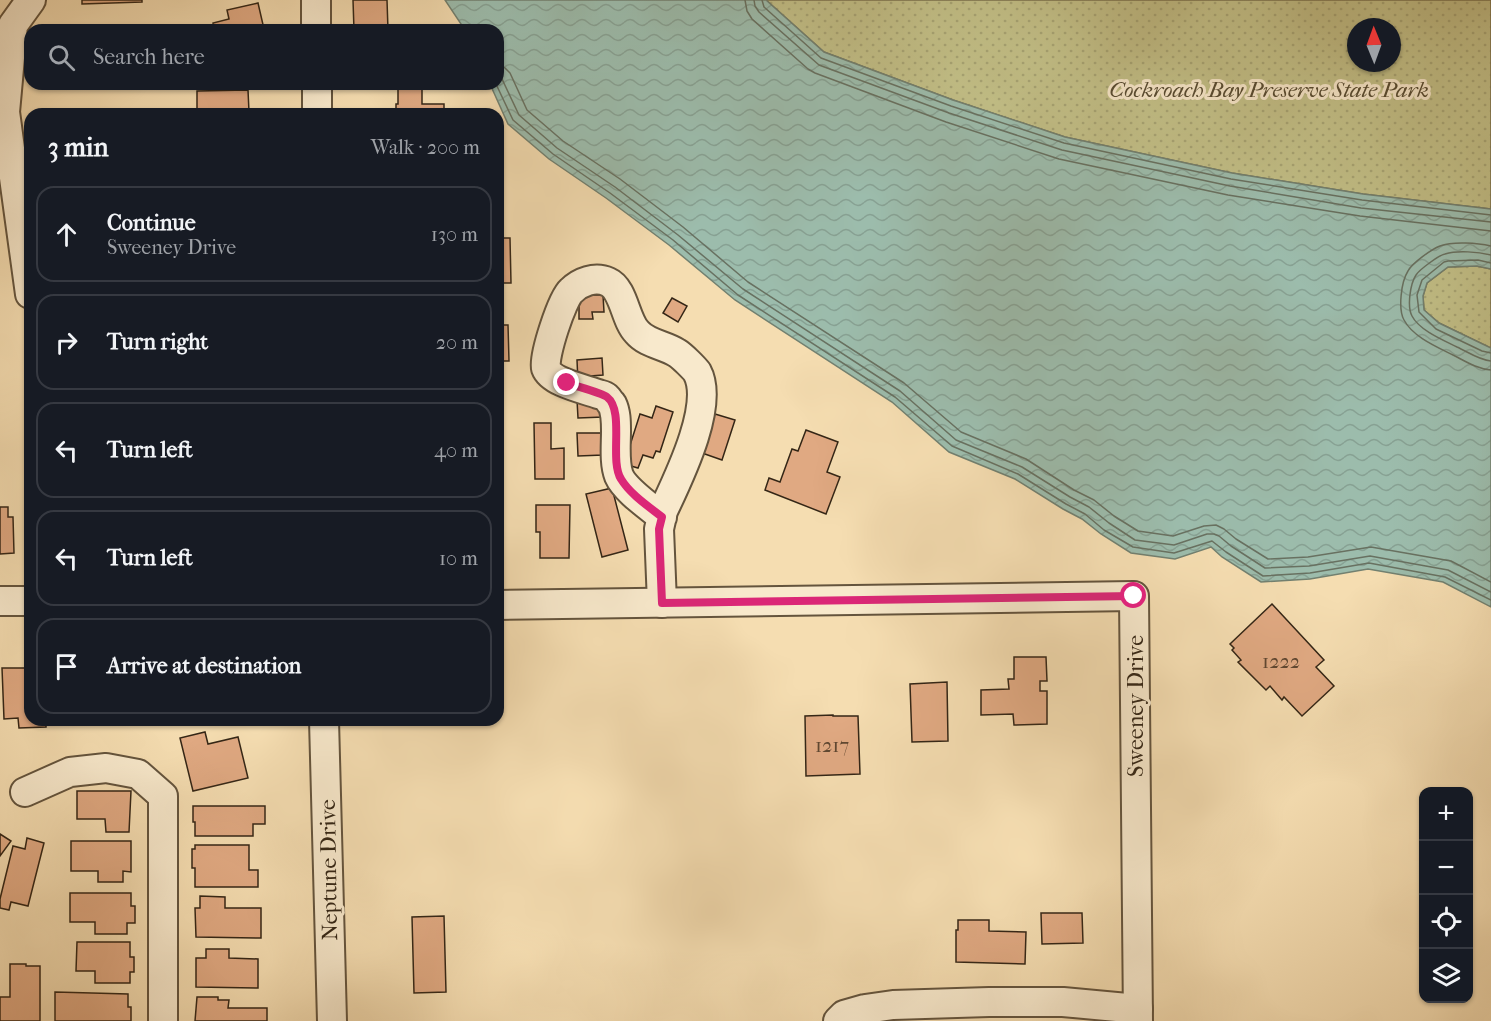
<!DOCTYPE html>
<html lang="en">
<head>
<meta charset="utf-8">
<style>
  body { margin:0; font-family:"IM FELL French Canon",serif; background:#20242c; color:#f1f3f6 }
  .controls { position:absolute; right:18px; bottom:18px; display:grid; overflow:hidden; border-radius:12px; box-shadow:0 2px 4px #0004 }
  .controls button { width:54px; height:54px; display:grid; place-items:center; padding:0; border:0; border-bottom:2px solid #363941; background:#171b24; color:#f1f3f6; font:30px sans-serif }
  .compass { position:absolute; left:1347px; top:18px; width:54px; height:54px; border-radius:50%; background:#171b24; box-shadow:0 2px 4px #0004; rotate:359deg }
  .stop { position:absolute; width:18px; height:18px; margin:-14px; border:4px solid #db2777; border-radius:50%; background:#fff }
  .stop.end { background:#db2777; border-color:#fff; box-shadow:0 2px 6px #0008 }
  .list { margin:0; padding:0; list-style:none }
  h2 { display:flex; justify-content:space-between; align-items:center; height:78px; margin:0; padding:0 24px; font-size:26px }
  h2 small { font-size:20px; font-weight:400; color:#9ea1a6 }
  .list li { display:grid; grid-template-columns:39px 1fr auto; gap:18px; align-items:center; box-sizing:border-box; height:96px; margin:0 12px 12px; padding:0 12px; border:2px solid #363941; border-radius:18px }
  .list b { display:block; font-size:22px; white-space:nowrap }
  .list p { margin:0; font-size:20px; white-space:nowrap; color:#9ea1a6 }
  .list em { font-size:20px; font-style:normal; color:#9ea1a6 }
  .icon { flex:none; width:33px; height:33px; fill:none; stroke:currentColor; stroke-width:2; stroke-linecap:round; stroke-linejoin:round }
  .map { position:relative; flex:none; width:1491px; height:1021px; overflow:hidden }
  .search { position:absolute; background:#171b24; box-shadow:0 2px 4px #0004; left:24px; top:24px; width:480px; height:66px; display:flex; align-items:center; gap:15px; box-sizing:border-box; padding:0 21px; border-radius:18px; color:#9ea1a6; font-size:22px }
  .panel { position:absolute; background:#171b24; box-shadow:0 2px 4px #0004; left:24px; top:108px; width:480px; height:618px; border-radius:18px }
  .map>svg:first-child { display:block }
  .park { fill:url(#park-dots); stroke:#7b724e; stroke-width:1.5; fill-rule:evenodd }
  .water { fill:url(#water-waves); stroke:#728070; stroke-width:1.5 }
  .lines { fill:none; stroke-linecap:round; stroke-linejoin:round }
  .shore { stroke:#687161; stroke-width:1.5 }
  .building { fill:#e0a982; stroke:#342616; stroke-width:1.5 }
  .minor-casing { stroke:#64543d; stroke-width:32 }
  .minor { stroke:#f8e9cc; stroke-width:28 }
  .route { stroke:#db2777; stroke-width:8 }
  .labels { text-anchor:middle; stroke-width:6; stroke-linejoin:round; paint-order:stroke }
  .number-label { font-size:20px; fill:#5f4731 }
  .park-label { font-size:22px; font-style:italic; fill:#584c32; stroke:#f8e9cc }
  .street-label { font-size:22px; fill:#342616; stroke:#f8e9cc }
</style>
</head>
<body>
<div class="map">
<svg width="1491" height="1021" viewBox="0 0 1491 1021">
  <defs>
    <pattern id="park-dots" width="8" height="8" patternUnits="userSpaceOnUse" patternTransform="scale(1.5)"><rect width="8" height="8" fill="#c2bf87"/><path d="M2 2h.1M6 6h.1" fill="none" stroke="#a7a474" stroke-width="1.8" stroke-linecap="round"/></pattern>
    <pattern id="water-waves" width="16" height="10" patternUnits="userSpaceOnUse" patternTransform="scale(1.5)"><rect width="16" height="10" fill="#9cbcac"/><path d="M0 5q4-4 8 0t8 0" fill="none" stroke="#87a193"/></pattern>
  </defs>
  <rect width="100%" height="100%" fill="#f5ddb1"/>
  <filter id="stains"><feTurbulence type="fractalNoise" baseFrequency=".00333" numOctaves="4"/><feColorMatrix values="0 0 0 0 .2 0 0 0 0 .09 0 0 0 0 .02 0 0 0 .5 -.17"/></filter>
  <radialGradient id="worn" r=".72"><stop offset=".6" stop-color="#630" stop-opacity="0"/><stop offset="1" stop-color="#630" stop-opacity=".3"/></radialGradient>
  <g class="park">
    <path d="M766,0H1491V209L1363,194L1232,173L1065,137L953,100L824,52ZM1356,27H1392V63H1356Z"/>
    <path d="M1477,266L1491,269V348L1439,323L1424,310L1423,296L1427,283L1448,267Z"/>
  </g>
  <path class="water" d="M445,0H766L824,52L953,100L1065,137L1232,173L1363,194L1491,209V269L1477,266L1448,267L1427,283L1423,296L1424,310L1439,323L1491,348V607L1443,582L1368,569L1310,579L1261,582L1222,557L1211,547L1175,559L1131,553L1101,534L1082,519L1063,509L1015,479L949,452L892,402L735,300L669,245L606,198L549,159L508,124L490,84H498V30H465Z"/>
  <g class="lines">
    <g class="shore">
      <path d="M745,0L747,11L752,19L808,69L815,73L946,122L1059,159L1228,195L1360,216L1491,231"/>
      <path d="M754,0L755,6L759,12L819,65L949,113L1062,150L1230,186L1361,208L1491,222"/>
      <path d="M762,0L764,7L821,58L951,106L1064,143L1231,179L1362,200L1491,215"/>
      <path d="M498,63L505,68L510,73L527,110L563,141L620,179L683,227L748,282L904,383L961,432L1026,459L1074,490L1094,500L1114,516L1138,531L1173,536L1204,526L1216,525L1224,529L1236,539L1268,559L1308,557L1371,547L1451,561L1491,582"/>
      <path d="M498,74L502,79L519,115L557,148L615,187L678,235L743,289L900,391L956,440L1022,467L1070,497L1089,507L1109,523L1135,540L1174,545L1207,534H1214L1219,536L1231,546L1265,568L1309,566L1370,556L1448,570L1491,592"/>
      <path d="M496,84L513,120L553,154L610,193L673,240L738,295L895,397L952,446L1018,474L1066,504L1085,514L1104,530L1133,547L1174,553L1212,541L1226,552L1263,576L1310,573L1369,563L1445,577L1491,600"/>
      <path d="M1491,246C1478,243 1453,241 1440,246C1432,249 1412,263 1408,271C1401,282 1398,309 1404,320C1413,337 1437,347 1453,355C1465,361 1477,369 1491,370"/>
      <path d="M1491,255C1478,252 1458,250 1445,254C1439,255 1419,270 1416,275C1410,284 1407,307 1412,316C1419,330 1443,340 1457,347C1468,352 1479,360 1491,361"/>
      <path d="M1491,263L1478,260L1448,261L1444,262L1422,280L1417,295L1419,312L1436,329L1482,351L1491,353"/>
    </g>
  </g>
  <g class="building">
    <path d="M82,0H142V2L82,4Z"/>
    <path d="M353,0H387L388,30H354Z"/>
    <path d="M258,3L264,29L214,30L213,23L229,19L227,10Z"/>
    <path d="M398,88H422V104H444V114H396V104H398Z"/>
    <path d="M248,90L249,112H234V114H227V113H197V91Z"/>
    <path d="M498,238H510L511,283H498Z"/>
    <path d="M579,295H603L604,312H592L593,319H579Z"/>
    <path d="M672,298L687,306L678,322L663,313Z"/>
    <path d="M498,325H508L509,361H498Z"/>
    <path d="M602,358L603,375L591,376L592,382L578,383L577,360Z"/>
    <path d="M602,399L603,417L578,418L577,400Z"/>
    <path d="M656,406L673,412L660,452L656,451L653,458L643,455L638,468L624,464L640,414L652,418Z"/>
    <path d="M715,414L735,420L722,460L702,453Z"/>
    <path d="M534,423H551V449L564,448V479H535Z"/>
    <path d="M806,430L838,442L827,472L840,477L826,514L765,490L769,478L780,482L792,449L798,451Z"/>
    <path d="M577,433H602L603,455L578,456Z"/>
    <path d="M612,488L628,550L602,557L586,494Z"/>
    <path d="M536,505H570L569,558H540V532H536Z"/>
    <path d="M0,507H8V517H13L14,553L0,554Z"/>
    <path d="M1272,604L1324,660L1316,667L1334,686L1302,716L1284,697L1282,700L1270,686L1266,690L1238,662L1241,660L1232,650L1234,648L1230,644Z"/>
    <path d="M1014,657H1046L1047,681H1040V691H1047V724L1014,725L1013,714L981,715V690L1009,689L1008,679H1014Z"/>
    <path d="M2,668H30V720H46V727L19,728L18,718L4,719Z"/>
    <path d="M947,682L948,741L912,742L910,684Z"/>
    <path d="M833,715V716H858L860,774L806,776L805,716Z"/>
    <path d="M205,732L208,744L238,737L248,778L193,791L180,738Z"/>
    <path d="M77,791H131L129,832H106L105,819H77Z"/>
    <path d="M193,806H265V824H253V836H195V822H193Z"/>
    <path d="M0,834L11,841L0,856Z"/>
    <path d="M27,838L44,843L28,906L11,902L9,910L0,908V899L13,846L25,849Z"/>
    <path d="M71,841H131V872L123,871V882H98V871H71Z"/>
    <path d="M195,845H249V870H258V887H195V868H192V849H195Z"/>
    <path d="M70,893H131V906H135V923H127V934H95V922H70Z"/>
    <path d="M200,896L225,897V908H261V938L196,937L195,908H200Z"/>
    <path d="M1041,913H1082L1083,943L1042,944Z"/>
    <path d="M444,916L446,992L414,993L412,917Z"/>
    <path d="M958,920H989V931L1026,932L1025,964L956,962V930H958Z"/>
    <path d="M77,942H130V957H134V972H130V983H95V971H76Z"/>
    <path d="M206,949H229V958L258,959V988L196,987V958H206Z"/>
    <path d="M10,964H26V966H40V1021H0V997H10Z"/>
    <path d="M55,992L128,994V1007H131V1021H55Z"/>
    <path d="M197,997H218V1000H229L228,1008H267V1021H195Z"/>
  </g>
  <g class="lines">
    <g class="minor-casing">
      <g id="minor">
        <path d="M316,0V30"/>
        <path d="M317,84V114"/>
        <path d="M30,294L5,112L13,25L31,0"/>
        <path d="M662,517C650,507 625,490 619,476C614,463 616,445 616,431C616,422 616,412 612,404C611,404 607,397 606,397C604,395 601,395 598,394C584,389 551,382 546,368C543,357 562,299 571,291C580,282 595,276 608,282C624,289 625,320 637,332C647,344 665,345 677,353C682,356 694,368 697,372C715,405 678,479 663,511L659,529L662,603"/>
        <path d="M0,601H30"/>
        <path d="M498,605L1134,596L1138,1021"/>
        <path d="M324,720L332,1021"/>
        <path d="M25,792L70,772L106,768L138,774L163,796V1021"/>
        <path d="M838,1021L844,1015L865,1009L893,1005L989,1002H1063L1138,1009"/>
      </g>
    </g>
    <use href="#minor" class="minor"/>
  </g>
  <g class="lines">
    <path class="route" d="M567,383C575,386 602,393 607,397C625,411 609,460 621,479C630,494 648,506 662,517L659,529L662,603L1134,596"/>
  </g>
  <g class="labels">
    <g class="number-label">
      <text x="1281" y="668">1222</text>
      <text x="832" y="752">1217</text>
    </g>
    <g class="park-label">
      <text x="1269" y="97">Cockroach Bay Preserve State Park</text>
    </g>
    <g class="street-label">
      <text transform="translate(1135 706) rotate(-90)" y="8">Sweeney Drive</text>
      <text transform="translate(328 870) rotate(-91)" y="8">Neptune Drive</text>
    </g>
  </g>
  <rect width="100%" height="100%" filter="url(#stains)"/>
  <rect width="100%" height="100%" fill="url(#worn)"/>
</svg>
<div class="controls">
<button>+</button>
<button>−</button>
<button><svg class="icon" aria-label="locate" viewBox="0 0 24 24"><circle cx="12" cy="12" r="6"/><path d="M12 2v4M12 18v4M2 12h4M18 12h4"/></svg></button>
<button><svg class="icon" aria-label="layers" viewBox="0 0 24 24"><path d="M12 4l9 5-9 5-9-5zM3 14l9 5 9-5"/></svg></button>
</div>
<svg class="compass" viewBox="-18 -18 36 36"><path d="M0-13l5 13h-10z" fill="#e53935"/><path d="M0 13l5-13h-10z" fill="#9ea1a6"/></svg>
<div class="stop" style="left:1134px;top:596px"></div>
<div class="stop end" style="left:567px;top:383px"></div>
<div class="search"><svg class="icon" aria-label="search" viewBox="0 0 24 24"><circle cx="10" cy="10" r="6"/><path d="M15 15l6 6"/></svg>Search here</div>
<section class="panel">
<h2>3 min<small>Walk · 200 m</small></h2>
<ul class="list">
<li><svg class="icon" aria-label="ahead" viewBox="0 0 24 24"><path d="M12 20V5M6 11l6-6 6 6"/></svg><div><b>Continue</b><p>Sweeney Drive</p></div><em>130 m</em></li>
<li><svg class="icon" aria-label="right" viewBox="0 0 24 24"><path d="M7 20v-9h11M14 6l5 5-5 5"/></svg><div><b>Turn right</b></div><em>20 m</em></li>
<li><svg class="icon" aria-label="left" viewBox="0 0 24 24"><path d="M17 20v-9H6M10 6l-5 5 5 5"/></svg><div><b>Turn left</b></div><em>40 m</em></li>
<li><svg class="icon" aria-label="left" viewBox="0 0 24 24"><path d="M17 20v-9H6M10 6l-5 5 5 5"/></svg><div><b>Turn left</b></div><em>10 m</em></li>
<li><svg class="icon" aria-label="arrive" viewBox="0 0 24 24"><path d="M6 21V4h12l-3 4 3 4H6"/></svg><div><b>Arrive at destination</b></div></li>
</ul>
</section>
</div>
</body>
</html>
